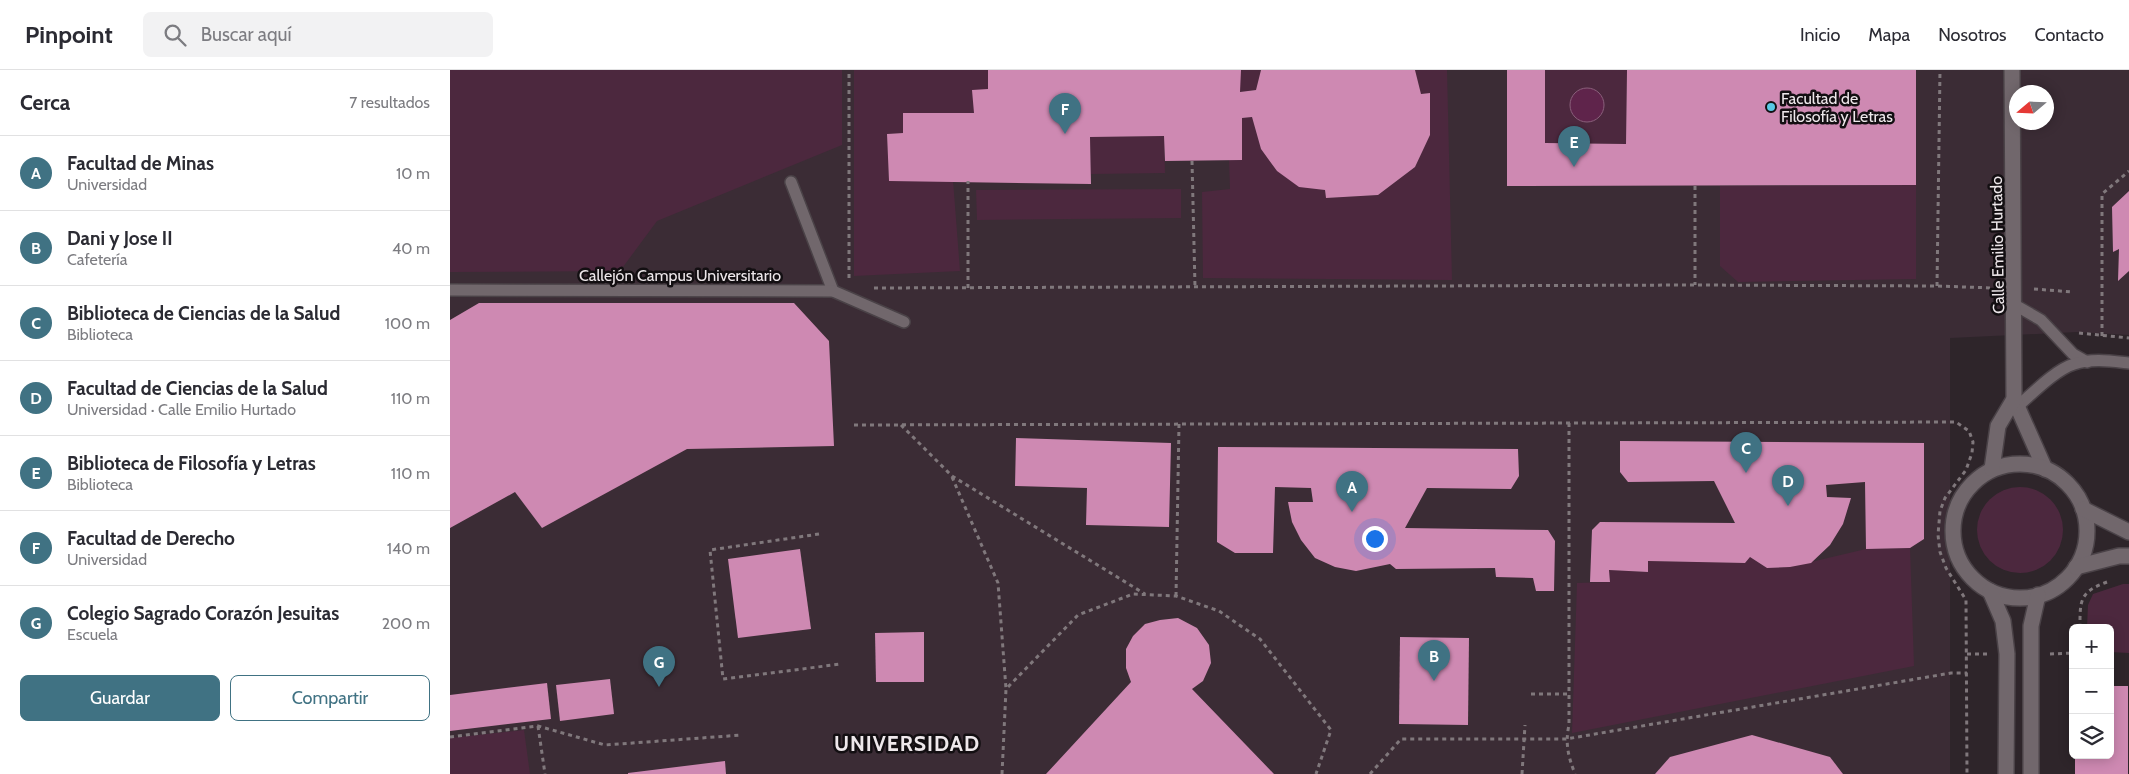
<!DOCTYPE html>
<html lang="es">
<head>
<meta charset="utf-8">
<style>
  body { margin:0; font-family:Cabin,sans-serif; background:#f2f2f3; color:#2b2b33 }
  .controls { position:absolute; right:15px; bottom:15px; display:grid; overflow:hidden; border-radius:8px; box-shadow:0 2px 12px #0003 }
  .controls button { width:45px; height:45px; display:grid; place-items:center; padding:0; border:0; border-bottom:1px solid #e1e1e2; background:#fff; color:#2b2b33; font:25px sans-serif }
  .compass { position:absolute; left:1559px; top:15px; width:45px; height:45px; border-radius:50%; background:#fff; box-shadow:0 2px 12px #0003; rotate:251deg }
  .you { position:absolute; left:924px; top:468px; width:18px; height:18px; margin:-12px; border:4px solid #fff; border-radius:50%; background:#1a73e8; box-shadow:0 0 0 8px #1a73e833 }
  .badge { display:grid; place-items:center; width:32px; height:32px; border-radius:50%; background:#407283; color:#fff; font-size:16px; font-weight:700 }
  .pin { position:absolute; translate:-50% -41px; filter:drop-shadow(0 1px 2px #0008) }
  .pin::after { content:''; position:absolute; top:26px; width:18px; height:15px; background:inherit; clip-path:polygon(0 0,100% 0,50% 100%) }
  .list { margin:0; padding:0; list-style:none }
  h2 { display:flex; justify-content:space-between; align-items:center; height:65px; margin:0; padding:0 20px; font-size:21px }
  h2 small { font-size:16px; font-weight:400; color:#7c7c81 }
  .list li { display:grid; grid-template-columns:32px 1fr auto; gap:15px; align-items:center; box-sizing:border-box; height:75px; padding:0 20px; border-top:1px solid #e1e1e2 }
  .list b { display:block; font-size:19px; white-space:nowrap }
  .list p { margin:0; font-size:16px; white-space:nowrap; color:#7c7c81 }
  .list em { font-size:16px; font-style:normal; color:#7c7c81 }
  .actions { display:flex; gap:10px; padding:15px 20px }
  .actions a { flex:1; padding:11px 0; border:1px solid #407283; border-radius:8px; text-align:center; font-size:18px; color:#407283 }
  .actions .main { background:#407283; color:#fff }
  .icon { flex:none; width:28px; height:28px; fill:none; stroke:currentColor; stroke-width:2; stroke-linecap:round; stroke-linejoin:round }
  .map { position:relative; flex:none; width:1679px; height:704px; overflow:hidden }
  header { display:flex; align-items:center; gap:30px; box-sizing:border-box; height:70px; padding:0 25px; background:#fff; border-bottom:1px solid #e1e1e2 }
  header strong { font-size:24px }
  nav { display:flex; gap:28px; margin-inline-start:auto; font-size:18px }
  .search { width:350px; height:45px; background:#f2f2f3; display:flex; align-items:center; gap:12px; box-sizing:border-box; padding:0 18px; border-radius:8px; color:#7c7c81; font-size:19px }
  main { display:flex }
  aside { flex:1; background:#fff }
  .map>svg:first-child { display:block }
  .built { fill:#3b2c35; fill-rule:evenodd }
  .green { fill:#4c283e }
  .water { fill:#5f244b; stroke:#8a5f7b }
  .building { fill:#ce89b2 }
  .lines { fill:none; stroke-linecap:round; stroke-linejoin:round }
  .lane-casing { stroke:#4a4247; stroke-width:14 }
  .street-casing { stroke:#4a4247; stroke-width:18 }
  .path { stroke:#80787c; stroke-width:3; stroke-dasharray:4 4; stroke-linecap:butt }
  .lane { stroke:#71676c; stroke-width:11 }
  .street { stroke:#71676c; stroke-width:15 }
  .poi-dot { fill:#59c8e4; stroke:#130f12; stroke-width:2 }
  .labels { text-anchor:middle; stroke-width:5; stroke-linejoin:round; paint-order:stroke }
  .poi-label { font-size:16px; fill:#eee8eb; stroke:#130f12; text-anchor:start }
  .street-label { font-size:16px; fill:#eee8eb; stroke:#130f12 }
  .district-label { font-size:21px; font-weight:bold; letter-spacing:1px; fill:#eee8eb; stroke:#130f12 }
</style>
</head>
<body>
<header>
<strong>Pinpoint</strong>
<div class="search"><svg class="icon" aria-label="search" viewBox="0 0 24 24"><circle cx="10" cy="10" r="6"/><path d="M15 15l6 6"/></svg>Buscar aquí</div>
<nav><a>Inicio</a><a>Mapa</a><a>Nosotros</a><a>Contacto</a></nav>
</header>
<main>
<aside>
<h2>Cerca<small>7 resultados</small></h2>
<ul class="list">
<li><span class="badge">A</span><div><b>Facultad de Minas</b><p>Universidad</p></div><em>10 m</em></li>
<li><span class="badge">B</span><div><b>Dani y Jose II</b><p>Cafetería</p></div><em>40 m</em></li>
<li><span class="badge">C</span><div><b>Biblioteca de Ciencias de la Salud</b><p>Biblioteca</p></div><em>100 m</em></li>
<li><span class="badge">D</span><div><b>Facultad de Ciencias de la Salud</b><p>Universidad · Calle Emilio Hurtado</p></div><em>110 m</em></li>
<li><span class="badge">E</span><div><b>Biblioteca de Filosofía y Letras</b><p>Biblioteca</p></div><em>110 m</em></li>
<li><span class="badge">F</span><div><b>Facultad de Derecho</b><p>Universidad</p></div><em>140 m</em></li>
<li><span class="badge">G</span><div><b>Colegio Sagrado Corazón Jesuitas</b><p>Escuela</p></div><em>200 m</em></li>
</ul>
<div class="actions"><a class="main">Guardar</a><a>Compartir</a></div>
</aside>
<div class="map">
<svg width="1679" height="704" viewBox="0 0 1679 704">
  <rect width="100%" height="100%" fill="#2e252a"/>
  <path class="built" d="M0,0H1679V265L1627,262L1500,268V704H0ZM1566,22H1596V52H1566Z"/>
  <g class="green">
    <path d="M0,0H392V75L207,151L170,201L0,202Z"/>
    <path d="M404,0H538V19L524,43H454L453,63L437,64L439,111L503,110L510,201L404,206Z"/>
    <path d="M784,0H811L806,20L790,22V0Z"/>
    <path d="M965,0H997L1002,210L753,208L752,122L780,119L779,90L792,89V48L802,47L811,79L827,101L875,120L876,128L928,125L965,97L980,65V23L971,24Z"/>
    <path d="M1095,0H1177L1176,74L1095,73Z"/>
    <path d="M714,66L715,103L641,104L640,67Z"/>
    <path d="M1466,115V209L1288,212L1270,196V116Z"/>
    <path d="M731,119V148L527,150L526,120Z"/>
    <circle cx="1570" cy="460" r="43"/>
    <path d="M1460,478L1464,596L1122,663L1127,513L1160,512L1159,500L1198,502V491L1295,493L1300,487L1317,498L1340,497L1416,479Z"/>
    <path d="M1673,514H1679V583L1660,582V558H1637L1638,535L1643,524Z"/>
    <path d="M74,660L80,704H0V668Z"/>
  </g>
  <circle class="water" cx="1137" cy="35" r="17"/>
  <g class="building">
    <path d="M538,0H791L790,22L806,20L811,0H965L971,24L980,23V65L965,97L928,125L876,128L875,120L849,117L827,101L811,79L802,47L792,48V90L715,91L714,66L640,67L641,114L439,111L437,64L453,63V43H524L522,20L538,19Z"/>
    <path d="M1057,0H1095V73L1176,74L1177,0H1466V115L1057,116Z"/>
    <path d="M1679,121V201L1668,211L1669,179L1663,182L1662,137Z"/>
    <path d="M29,233H344L379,271L384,376L237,379L92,458L65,422L0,458V250Z"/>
    <path d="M566,368L721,373L719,457L636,455L637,418L565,416Z"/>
    <path d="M1170,371L1474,373V469L1460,478L1416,479L1415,412L1376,415L1377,427L1401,428L1393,454L1380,475L1361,493L1340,497L1317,498L1300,487L1295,493L1198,491V502L1159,500L1160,512H1140L1142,460L1150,452L1285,453L1264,411L1178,412L1170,402Z"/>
    <path d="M768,377L1068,379L1069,406L1061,419L977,418L955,458L1098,460L1105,471L1104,521H1086L1083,508L1046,507L1045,498L946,499L940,494L906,501L885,497L865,488L851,470L842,452L838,432H863L861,418L825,417L823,483H785L767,472Z"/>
    <path d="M350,479L361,559L288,568L278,489Z"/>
    <path d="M728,548L747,558L759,575L761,593L753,611L742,619L824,704H596L681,612L676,598V579L683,566L695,554L710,550Z"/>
    <path d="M474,562V612H426L425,563Z"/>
    <path d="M950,567L1019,568L1018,655L949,654Z"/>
    <path d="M160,609L164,644L110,651L106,615Z"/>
    <path d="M97,613L101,649L0,661V625Z"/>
    <path d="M1660,616H1678V704H1625V685H1660Z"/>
    <path d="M1302,665L1380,687L1393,704H1205L1220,687Z"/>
    <path d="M275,691L276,704H178V703Z"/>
  </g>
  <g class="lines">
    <g class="lane-casing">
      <g id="lane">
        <path d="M341,112L383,221"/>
        <path d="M0,220L383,221L454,252"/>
        <path d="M1565,235L1591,250L1623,284L1637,292"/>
        <path d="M1568,336C1583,323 1605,300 1624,294C1642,288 1661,291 1679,293"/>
      </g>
    </g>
    <g class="street-casing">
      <g id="street">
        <path d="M1564,329L1595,399"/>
        <circle cx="1570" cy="461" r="67"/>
        <path d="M1542,399L1548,356L1564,329L1562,0"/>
        <path d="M1633,439L1679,462"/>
        <path d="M1626,497L1669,486H1679"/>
        <path d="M1540,521L1553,551L1557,584L1556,704"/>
        <path d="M1581,704V556L1588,525"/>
      </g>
    </g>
    <g class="path">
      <path d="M742,91L745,217"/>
      <path d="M1245,116V215"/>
      <path d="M399,208V0"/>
      <path d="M1487,216L1490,0"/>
      <path d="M424,218L1245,215L1487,216L1543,218"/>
      <path d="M518,218V111"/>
      <path d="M1584,219L1623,222"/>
      <path d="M1629,263L1679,268"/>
      <path d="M1652,266V124L1679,101"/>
      <path d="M1119,353V655C1115,673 1118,686 1125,704"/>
      <path d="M404,355L1506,352L1519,361L1523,372L1522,383L1516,400L1495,428L1490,441L1488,465L1490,482L1496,498L1516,530L1517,704"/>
      <path d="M451,355L502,406L695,524"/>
      <path d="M502,407L548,513L556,619"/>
      <path d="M369,464L260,480L273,609L391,594"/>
      <path d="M726,526L729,354"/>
      <path d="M1630,558C1630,531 1629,522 1657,512"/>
      <path d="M1517,584H1537"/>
      <path d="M1600,584L1623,583"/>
      <path d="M1081,624H1118"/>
      <path d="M88,656L95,704"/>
      <path d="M0,667L88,656L155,675L292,665"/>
      <path d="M552,704L556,619L628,545L683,524L726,526L769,541L810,569L881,660L866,704"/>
      <path d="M920,704L951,669H1116L1501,603H1517"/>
      <path d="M1072,704L1075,655"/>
    </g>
    <use href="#lane" class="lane"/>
    <use href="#street" class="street"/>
  </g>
  <circle class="poi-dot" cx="1321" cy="37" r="5"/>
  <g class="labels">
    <g class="poi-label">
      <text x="1331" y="34">Facultad de<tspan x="1331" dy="18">Filosofía y Letras</tspan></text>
    </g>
    <g class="street-label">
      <text transform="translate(1547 175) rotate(-91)" y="6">Calle Emilio Hurtado</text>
      <text x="230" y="211">Callejón Campus Universitario</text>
    </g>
    <g class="district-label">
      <text x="457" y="681">UNIVERSIDAD</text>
    </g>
  </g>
</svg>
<div class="controls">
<button>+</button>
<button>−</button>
<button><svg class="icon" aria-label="layers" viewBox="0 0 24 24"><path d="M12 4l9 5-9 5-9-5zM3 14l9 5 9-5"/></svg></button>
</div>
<svg class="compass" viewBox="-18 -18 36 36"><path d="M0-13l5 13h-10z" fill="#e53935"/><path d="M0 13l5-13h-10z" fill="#7c7c81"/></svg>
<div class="you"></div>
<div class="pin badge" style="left:902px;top:442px">A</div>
<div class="pin badge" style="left:984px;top:611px">B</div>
<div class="pin badge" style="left:1296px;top:403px">C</div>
<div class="pin badge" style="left:1338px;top:436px">D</div>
<div class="pin badge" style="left:1124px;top:97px">E</div>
<div class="pin badge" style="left:615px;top:64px">F</div>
<div class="pin badge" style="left:209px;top:617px">G</div>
</div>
</main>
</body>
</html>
